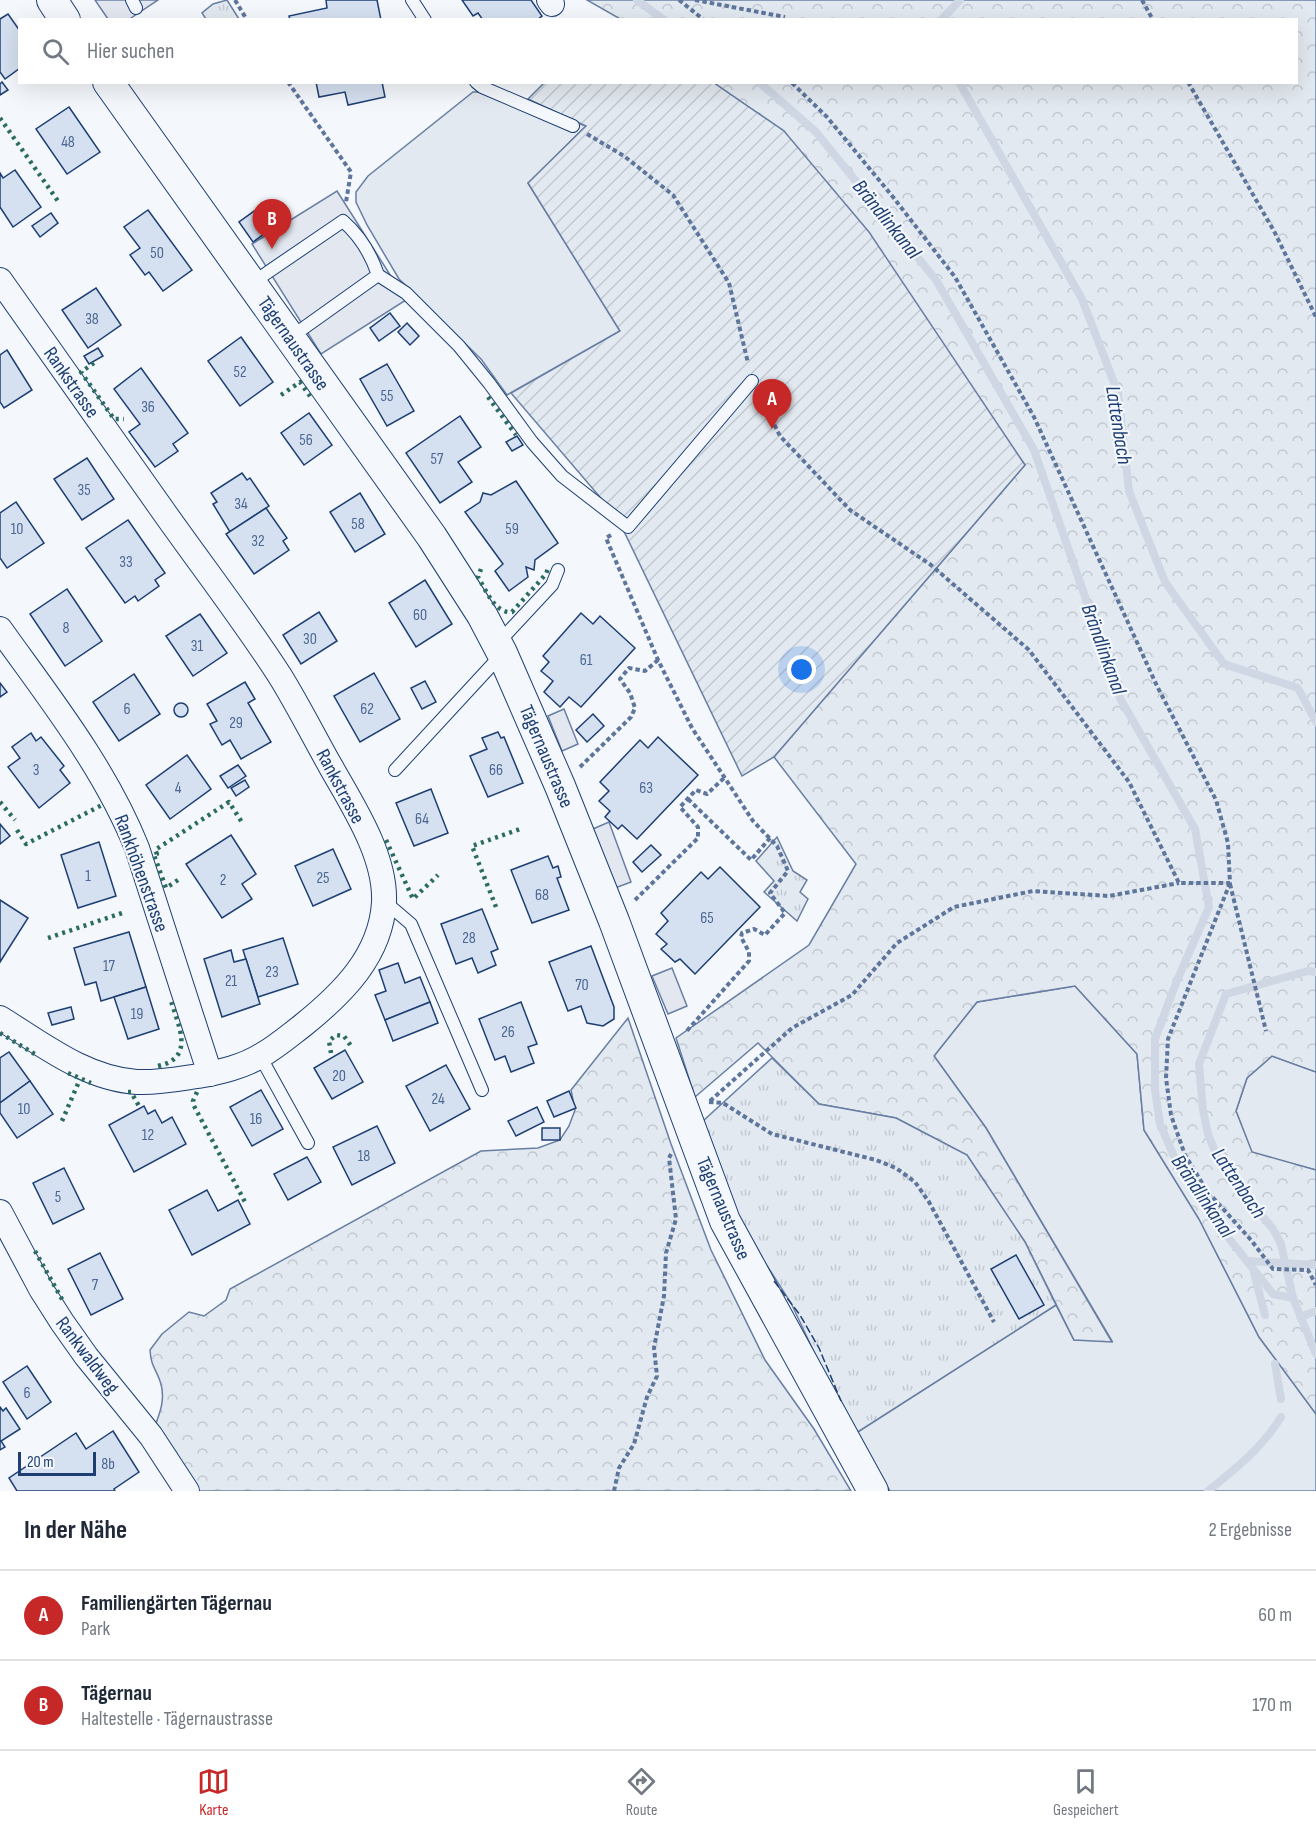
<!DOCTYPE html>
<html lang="de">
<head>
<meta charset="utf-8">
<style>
  body { margin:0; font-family:"Sofia Sans Condensed",sans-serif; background:#f2f2f3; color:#1f2937 }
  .scale { position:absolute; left:18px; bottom:15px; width:78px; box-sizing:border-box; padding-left:6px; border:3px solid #1d3f73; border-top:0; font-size:16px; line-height:21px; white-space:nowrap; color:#1d3f73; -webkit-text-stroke:4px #f4f7fb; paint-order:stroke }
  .you { position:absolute; left:802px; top:670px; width:21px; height:21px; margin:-15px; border:4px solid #fff; border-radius:50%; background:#1a73e8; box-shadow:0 0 0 9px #1a73e833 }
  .badge { display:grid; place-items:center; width:39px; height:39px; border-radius:50%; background:#c62828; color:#fff; font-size:20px; font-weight:700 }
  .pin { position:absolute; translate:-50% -50px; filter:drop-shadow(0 2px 3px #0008) }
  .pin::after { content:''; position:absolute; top:32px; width:21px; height:18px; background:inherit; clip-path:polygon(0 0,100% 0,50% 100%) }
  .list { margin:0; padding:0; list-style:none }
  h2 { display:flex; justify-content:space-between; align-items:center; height:78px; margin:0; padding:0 24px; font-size:26px }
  h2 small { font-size:20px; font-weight:400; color:#747a83 }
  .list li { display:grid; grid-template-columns:39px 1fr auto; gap:18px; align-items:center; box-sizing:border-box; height:90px; padding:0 24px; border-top:2px solid #e0e1e3 }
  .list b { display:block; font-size:22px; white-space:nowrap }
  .list p { margin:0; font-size:20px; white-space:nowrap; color:#747a83 }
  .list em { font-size:20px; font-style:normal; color:#747a83 }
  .icon { flex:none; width:33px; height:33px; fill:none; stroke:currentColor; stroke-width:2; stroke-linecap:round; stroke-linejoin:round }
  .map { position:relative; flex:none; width:1316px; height:1491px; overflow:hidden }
  .search { position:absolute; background:#fff; box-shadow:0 6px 24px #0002; left:18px; right:18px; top:18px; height:66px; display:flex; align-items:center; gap:15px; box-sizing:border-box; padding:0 21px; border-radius:0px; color:#747a83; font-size:22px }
  .sheet { height:258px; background:#fff }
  nav { display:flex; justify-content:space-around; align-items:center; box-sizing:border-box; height:84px; border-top:2px solid #e0e1e3; background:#fff; font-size:16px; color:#747a83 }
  nav a { display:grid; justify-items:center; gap:3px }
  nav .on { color:#c62828 }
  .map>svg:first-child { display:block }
  .grass { fill:#e3e9f0; stroke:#687fa3; stroke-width:1.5 }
  .forest { fill:url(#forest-crowns); stroke:#687fa3; stroke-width:1.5 }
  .park { fill:url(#park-tufts); stroke:#687fa3; stroke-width:1.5 }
  .garden { fill:url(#garden-furrows); stroke:#687fa3; stroke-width:1.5 }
  .parking { fill:#e3e8f0; stroke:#687fa3; stroke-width:1.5 }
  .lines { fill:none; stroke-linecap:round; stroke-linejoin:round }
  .stream { stroke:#cfd7e4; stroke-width:8 }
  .building { fill:#d5e0f0; stroke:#1d3f73; stroke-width:1.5 }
  .service-casing { stroke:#1d3f73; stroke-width:14 }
  .minor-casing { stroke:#1d3f73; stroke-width:26 }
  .tertiary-casing { stroke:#1d3f73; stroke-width:32 }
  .path { stroke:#5e769c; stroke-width:4; stroke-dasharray:4.5 3; stroke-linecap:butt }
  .service { stroke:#f4f7fb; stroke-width:12 }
  .minor { stroke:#f4f7fb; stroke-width:24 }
  .tertiary { stroke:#f4f7fb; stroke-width:30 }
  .hedge { stroke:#2c6c60; stroke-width:4.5; stroke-dasharray:3 4.5; stroke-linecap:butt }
  .fence { stroke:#1d3f73; stroke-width:1.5; stroke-dasharray:8 3; stroke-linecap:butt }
  .labels { text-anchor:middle; stroke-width:4.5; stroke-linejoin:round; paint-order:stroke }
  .number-label { font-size:16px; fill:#4b6792 }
  .street-label { font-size:20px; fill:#1d3f73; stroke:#f4f7fb }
  .water-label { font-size:21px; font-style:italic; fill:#1d3f73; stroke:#f4f7fb }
</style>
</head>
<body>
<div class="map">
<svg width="1316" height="1491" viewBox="0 0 1316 1491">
  <defs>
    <pattern id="forest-crowns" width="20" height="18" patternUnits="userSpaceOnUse" patternTransform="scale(1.5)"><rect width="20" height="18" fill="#e3e9f0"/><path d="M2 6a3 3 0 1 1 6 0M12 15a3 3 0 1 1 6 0" fill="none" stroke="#c2c9d1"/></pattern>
    <pattern id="park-tufts" width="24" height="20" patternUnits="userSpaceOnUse" patternTransform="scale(1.5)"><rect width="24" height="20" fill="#e3e9f0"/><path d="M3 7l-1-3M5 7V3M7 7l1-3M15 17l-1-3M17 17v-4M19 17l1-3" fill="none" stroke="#c2c9d1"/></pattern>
    <pattern id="garden-furrows" width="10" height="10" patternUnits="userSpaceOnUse" patternTransform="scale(1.5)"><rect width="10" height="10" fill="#e3e9f0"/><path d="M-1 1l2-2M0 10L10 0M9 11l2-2" fill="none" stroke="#c2c9d1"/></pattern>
  </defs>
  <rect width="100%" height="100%" fill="#f4f7fb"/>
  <g class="grass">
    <path d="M473,92H481L586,126L528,183L620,331L507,395L481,359L399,279L367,225L356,202V192L368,176Z"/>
    <path d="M1075,986L1137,1054L1144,1130L1199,1219L1259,1337L1316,1414V1491H890L853,1435L1056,1305L1074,1340L1112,1341L986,1128L934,1056L977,1002Z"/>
    <path d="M1272,1056L1316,1072V1170L1252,1153L1236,1111L1247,1078Z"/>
  </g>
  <g class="forest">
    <path d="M587,0H1316V1072L1272,1056L1247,1078L1236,1111L1252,1152L1316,1170V1414L1259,1337L1199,1219L1144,1130L1137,1054L1075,986L977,1002L934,1056L986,1128L1112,1342L1074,1340L1025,1242L967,1155L896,1118L819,1104L758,1043L695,1097L676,1038L809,945L856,864L774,757L1025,465L784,131L714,83L1296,82V20H622Z"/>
    <path d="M628,1018L671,1144L711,1250L765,1360L814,1429L851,1491H187L151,1436C158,1418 167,1400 160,1381C155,1367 151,1366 150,1350L162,1334L189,1312L204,1316L226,1300L230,1289L481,1151L538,1148L560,1140L569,1126L575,1110L571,1090Z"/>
  </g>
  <g class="park">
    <path d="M227,0L239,19H206L202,13L213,4Z"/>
    <path d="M777,837L793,871L807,880L800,892L808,899L797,921L764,892L774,881L756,861Z"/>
    <path d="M772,1058L819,1104L896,1118L967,1155L1025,1242L1056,1305L853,1435L791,1303L737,1219L703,1121Z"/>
  </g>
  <path class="garden" d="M544,83H714L784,131L869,232L1025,465L774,757L742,776L617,517L511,393L620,331L528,183L586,126L528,99Z"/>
  <g class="parking">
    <path d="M95,0H158L128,20L108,19Z"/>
    <path d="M337,191L406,300L321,354L252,244Z"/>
    <path d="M564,709L578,744L562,751L548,716Z"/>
    <path d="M609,822L631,882L615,888L593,829Z"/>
    <path d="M672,968L687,1006L668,1014L652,976Z"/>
  </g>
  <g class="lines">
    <g class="stream">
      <path d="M637,0L664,20"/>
      <path d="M941,20L960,0"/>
      <path d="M759,82L816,132L936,280L1034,450L1121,700L1195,829L1209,907L1176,983L1155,1039V1090L1160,1124L1179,1168L1208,1212L1273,1294L1293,1298"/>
      <path d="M959,82L1082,299L1118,393L1129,491L1165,582L1224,664L1298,688L1316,722"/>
      <path d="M1316,972L1308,971L1226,994L1199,1064L1203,1110L1208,1134L1218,1159L1235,1184L1273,1229L1281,1244L1293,1298L1316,1354"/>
      <path d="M1248,1261L1316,1265"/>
      <path d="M1254,1273L1265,1315"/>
      <path d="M1300,1317L1316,1311"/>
      <path d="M1275,1364L1281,1399"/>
      <path d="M1208,1491C1235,1469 1263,1447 1281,1417"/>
    </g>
  </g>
  <g class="building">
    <path d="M326,0H377L381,20H290L289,16L327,8Z"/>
    <path d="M462,0H531L542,16L537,20H483L478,13L473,16Z"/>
    <path d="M8,14L20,31V68L5,79L0,72V19Z"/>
    <path d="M2,82L8,90L0,95V84Z"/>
    <path d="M316,82H382L385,97L348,105L345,92L319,97Z"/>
    <path d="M69,107L100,152L67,174L36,129Z"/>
    <path d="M15,170L41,207L13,227L0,207V173L3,178Z"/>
    <path d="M257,209L271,229L253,242L239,222Z"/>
    <path d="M148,210L192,270L163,291L149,272L145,275L130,255L140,248L124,227Z"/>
    <path d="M51,213L58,223L40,237L32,226Z"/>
    <path d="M96,288L121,325L88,348L62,310Z"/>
    <path d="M390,313L400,326L379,341L370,328Z"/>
    <path d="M407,323L419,336L410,345L398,332Z"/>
    <path d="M241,337L273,382L240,406L208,361Z"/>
    <path d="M98,348L103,356L89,364L84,356Z"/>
    <path d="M7,350L32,390L4,408L0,402V355Z"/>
    <path d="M387,364L414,411L387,426L360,379Z"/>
    <path d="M141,368L188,433L173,444L178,451L155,467L129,432L140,424L114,389Z"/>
    <path d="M309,413L332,445L304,465L281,433Z"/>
    <path d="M460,416L481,447L458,462L472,482L440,503L406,453Z"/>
    <path d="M517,436L523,445L512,451L506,442Z"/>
    <path d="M87,458L114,499L82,520L54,479Z"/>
    <path d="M242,473L247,480L250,478L269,506L230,532L213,504L217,502L211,493Z"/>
    <path d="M516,481L558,543L535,560L534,570L526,567L528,577L509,591L495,571L503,564L465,512L480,502L483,493L491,495Z"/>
    <path d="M360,493L385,534L355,552L330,512Z"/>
    <path d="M16,502L44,543L7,568L0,558V513Z"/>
    <path d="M266,508L287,538L283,541L289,550L254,574L226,534Z"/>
    <path d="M128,520L165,573L155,580L159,586L138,601L135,596L125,603L86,548Z"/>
    <path d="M425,580L452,624L416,647L389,603Z"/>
    <path d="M67,589L102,641L65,666L30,614Z"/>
    <path d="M319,612L337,641L301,664L283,635Z"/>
    <path d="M581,613L593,624L600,616L635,648L581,707L569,697L560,707L544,692L553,681L541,671L549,662L543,656Z"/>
    <path d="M200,614L227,653L193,676L166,636Z"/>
    <path d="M374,673L400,719L360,742L334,696Z"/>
    <path d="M134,674L160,714L119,741L93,702Z"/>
    <path d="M425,681L436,702L422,709L411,688Z"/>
    <path d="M245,682L255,699L248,703L271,742L241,759L230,740L222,745L210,724L217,721L207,704Z"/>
    <path d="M0,683L7,692L0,697Z"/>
    <circle cx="181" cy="710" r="7"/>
    <path d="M593,714L604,726L587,742L576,730Z"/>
    <path d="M498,732L501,738L504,737L523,783L488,797L470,756L487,749L482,738Z"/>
    <path d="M31,733L36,741L41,737L64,766L60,770L70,783L39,808L8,767L20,758L12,747Z"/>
    <path d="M658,737L698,775L637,839L622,825L618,829L605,817L610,811L599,801L609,791L600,782L640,740L648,748Z"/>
    <path d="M187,755L211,789L170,819L146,785Z"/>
    <path d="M238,765L246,776L228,788L220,776Z"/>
    <path d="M245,780L249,787L236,796L231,788Z"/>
    <path d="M431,789L448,833L414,846L396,803Z"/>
    <path d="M0,824L10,836L0,844Z"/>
    <path d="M231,835L256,874L242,884L252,899L222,918L186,864Z"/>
    <path d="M99,842L116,896L78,908L61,855Z"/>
    <path d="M651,845L661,855L642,872L633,862Z"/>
    <path d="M333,849L351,889L313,906L295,866Z"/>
    <path d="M548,856L553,868L558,866L561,877L557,878L569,910L532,923L511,870Z"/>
    <path d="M720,867L760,907L695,974L680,959L675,962L661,949L667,944L656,934L668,921L661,913L701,872L708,879Z"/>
    <path d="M0,900L28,918L0,962Z"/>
    <path d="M482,909L498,949L491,952L496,965L478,973L472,958L456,964L441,924Z"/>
    <path d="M129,932L146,987L101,1001L96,982L85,985L74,948Z"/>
    <path d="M283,938L298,984L258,997L243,950Z"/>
    <path d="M591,946L614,1007V1019L603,1026L587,1023L581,1006L568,1011L549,962Z"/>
    <path d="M231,950L234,962L246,959L260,1004L222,1017L204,959Z"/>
    <path d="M398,963L405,983L420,977L430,1002L385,1020L375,995L386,991L379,970Z"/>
    <path d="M146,987L159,1029L128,1039L114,997Z"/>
    <path d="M430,1002L438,1023L393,1041L385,1020Z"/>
    <path d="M521,1002L537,1044L528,1047L534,1063L511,1072L505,1056L495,1060L479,1019Z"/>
    <path d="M71,1007L74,1019L52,1025L48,1013Z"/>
    <path d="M345,1050L363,1082L332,1099L314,1068Z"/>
    <path d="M9,1052L30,1081L0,1103V1058Z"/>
    <path d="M446,1065L470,1109L430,1131L406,1086Z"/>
    <path d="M30,1081L53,1114L17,1138L0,1113V1103Z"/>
    <path d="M261,1090L283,1129L252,1146L230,1107Z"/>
    <path d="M569,1091L576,1108L554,1117L547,1101Z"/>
    <path d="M144,1106L148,1114L155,1110L162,1123L172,1117L186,1144L134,1172L109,1125Z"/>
    <path d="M537,1107L544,1122L516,1136L508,1121Z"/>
    <path d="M377,1126L395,1163L352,1185L333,1147Z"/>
    <rect x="542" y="1128" width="18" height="12"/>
    <path d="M307,1157L321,1182L288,1200L274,1174Z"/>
    <path d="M64,1168L84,1209L53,1224L33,1183Z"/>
    <path d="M207,1190L218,1211L238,1200L250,1224L192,1255L169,1210Z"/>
    <path d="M100,1253L123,1299L91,1315L68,1269Z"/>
    <path d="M1016,1255L1044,1305L1019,1319L991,1269Z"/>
    <path d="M27,1366L51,1402L27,1419L3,1382Z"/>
    <path d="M0,1407L3,1411L6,1408L20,1429L1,1441L5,1447L0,1450Z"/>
    <path d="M113,1431L139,1472L114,1489L115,1491H17L9,1478L76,1433L86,1449Z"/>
  </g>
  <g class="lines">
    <g class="service-casing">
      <g id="service">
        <path d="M132,0L136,8"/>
        <path d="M412,0L425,20"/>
        <path d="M476,82L482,87L573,126"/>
        <path d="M378,275L406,293L459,346L489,383L532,442L562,476L628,527L752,381"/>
        <path d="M252,283L343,221C360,236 371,254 378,275L291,337"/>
        <path d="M497,644L552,585L558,570"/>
        <path d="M395,770L502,654"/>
        <path d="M384,901L411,924L482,1090"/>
        <path d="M260,1056L308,1143"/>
      </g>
    </g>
    <g class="minor-casing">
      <g id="minor">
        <path d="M549,0L552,4"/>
        <path d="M0,280C53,355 106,430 159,505C199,562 242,617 280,676C298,705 314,737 331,767C353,806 386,856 384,902C381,956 342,994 302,1026C289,1036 276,1047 262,1055C243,1067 220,1072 198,1076C178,1079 158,1083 137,1082C86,1079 42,1044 0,1018"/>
        <path d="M0,629C50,699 105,768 137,848L210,1074"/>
        <path d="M0,1212L41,1289L62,1322L86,1356L151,1436L187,1491"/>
      </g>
    </g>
    <g class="tertiary-casing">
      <g id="tertiary">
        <path d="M52,0L65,20"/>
        <path d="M108,82L432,537L482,615L502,653L560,786L614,921L725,1221L873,1491"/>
      </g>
    </g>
    <g class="path">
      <path d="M235,0L247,20"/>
      <path d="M679,0L704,20"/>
      <path d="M695,0L785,17"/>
      <path d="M1142,0L1153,20"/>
      <path d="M288,82L351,172L346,202"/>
      <path d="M1188,82L1274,231L1316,317"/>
      <path d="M587,134L624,156L673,195L729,283L748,363"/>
      <path d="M761,398L780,436L850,510L931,565L1029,650L1129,782L1179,883H1230L1228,843L1216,800L1157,686L1034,417L955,277L893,197L827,117L791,82"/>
      <path d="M611,535L606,538L658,660L692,728L753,821L777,846L788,871L770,893L785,913L765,935L754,929L742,933L741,937L749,952V961L685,1033"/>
      <path d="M580,767L631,717L635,708L630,693L620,679L629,668L645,671L658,660"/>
      <path d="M688,799L751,860L770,838"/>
      <path d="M1230,883L1168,1039L1166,1078L1171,1115L1185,1155L1207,1191L1251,1240L1273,1269L1308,1270L1316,1285"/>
      <path d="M1230,884L1266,1031"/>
      <path d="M635,900L698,838V827L680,807L696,790L707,794L724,778"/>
      <path d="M710,1101L792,1028L852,995L897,943L954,907L1033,891L1109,896L1179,883"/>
      <path d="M709,1102L723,1103L772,1134L876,1160L896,1168L915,1182L929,1202L994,1322"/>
      <path d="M614,1491L619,1468L634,1444L647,1397L657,1376L654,1348L664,1296L666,1253L676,1219L669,1158L671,1154"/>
    </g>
    <use href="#service" class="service"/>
    <use href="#minor" class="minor"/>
    <use href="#tertiary" class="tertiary"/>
    <g class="hedge">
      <path d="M0,118L60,204"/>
      <path d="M94,363L81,372L114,419H124"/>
      <path d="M281,395L300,382L312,399"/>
      <path d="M488,397L516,435"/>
      <path d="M481,569L478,577C486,590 495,614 512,612L546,574L549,566"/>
      <path d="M0,802L15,820"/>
      <path d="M17,830L26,844L102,805"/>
      <path d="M386,840L413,899L438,875"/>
      <path d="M178,880L166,888L154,855L157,854L155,850L229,802L243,824"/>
      <path d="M496,907L472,846L523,828"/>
      <path d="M48,938L122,913L124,917"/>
      <path d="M0,1033L38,1056"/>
      <path d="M331,1053L329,1041L336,1035L344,1036L351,1046"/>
      <path d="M158,1066C195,1058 179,1027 171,1001"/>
      <path d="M68,1073L91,1083"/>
      <path d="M128,1092H131L139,1106"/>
      <path d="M197,1092L193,1101L194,1106L245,1202"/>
      <path d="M62,1121L80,1079"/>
      <path d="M35,1251L63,1301"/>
    </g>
    <path class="fence" d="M774,1281L800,1315L819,1348L841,1401"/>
  </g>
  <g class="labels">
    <g class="number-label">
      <text x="68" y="147">48</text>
      <text x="157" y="258">50</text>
      <text x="92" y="324">38</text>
      <text x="240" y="377">52</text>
      <text x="387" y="401">55</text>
      <text x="148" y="412">36</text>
      <text x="306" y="445">56</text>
      <text x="437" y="464">57</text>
      <text x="84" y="495">35</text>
      <text x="241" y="509">34</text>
      <text x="358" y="529">58</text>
      <text x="17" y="534">10</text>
      <text x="512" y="534">59</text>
      <text x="258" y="546">32</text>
      <text x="126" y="567">33</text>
      <text x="420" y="620">60</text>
      <text x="66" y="633">8</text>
      <text x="310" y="644">30</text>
      <text x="197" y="651">31</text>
      <text x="586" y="665">61</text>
      <text x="127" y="714">6</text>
      <text x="367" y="714">62</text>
      <text x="236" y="728">29</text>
      <text x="36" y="775">3</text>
      <text x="496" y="775">66</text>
      <text x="178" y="793">4</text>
      <text x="646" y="793">63</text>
      <text x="422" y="824">64</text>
      <text x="88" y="881">1</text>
      <text x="323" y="883">25</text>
      <text x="223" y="885">2</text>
      <text x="542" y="900">68</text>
      <text x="707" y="923">65</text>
      <text x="469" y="943">28</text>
      <text x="109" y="971">17</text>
      <text x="272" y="977">23</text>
      <text x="231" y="986">21</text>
      <text x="582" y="990">70</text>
      <text x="137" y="1019">19</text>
      <text x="508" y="1037">26</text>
      <text x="339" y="1081">20</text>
      <text x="438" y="1104">24</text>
      <text x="24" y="1114">10</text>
      <text x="256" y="1124">16</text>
      <text x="148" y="1140">12</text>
      <text x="364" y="1161">18</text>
      <text x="58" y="1202">5</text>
      <text x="95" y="1290">7</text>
      <text x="27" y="1398">6</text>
      <text x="108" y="1469">8b</text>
    </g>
    <g class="street-label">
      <text transform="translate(294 343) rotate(55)" y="7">Tägernaustrasse</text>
      <text transform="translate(72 382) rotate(55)" y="7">Rankstrasse</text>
      <text transform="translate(547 756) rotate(67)" y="7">Tägernaustrasse</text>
      <text transform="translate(341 786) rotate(62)" y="7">Rankstrasse</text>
      <text transform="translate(142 873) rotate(70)" y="7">Rankhöhenstrasse</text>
      <text transform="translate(724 1208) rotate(67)" y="7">Tägernaustrasse</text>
      <text transform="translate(88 1355) rotate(53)" y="7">Rankwaldweg</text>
    </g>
    <g class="water-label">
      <text transform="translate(887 219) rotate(51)" y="7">Brändlinkanal</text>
      <text transform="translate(1119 425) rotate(81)" y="7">Lattenbach</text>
      <text transform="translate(1104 649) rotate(70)" y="7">Brändlinkanal</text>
      <text transform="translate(1239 1183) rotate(56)" y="7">Lattenbach</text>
      <text transform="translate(1203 1196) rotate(56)" y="7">Brändlinkanal</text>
    </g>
  </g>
</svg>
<div class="scale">20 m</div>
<div class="you"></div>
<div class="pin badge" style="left:772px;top:429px">A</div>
<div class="pin badge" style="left:272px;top:249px">B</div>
<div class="search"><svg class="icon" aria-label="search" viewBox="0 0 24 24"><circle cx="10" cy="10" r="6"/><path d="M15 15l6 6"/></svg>Hier suchen</div>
</div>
<section class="sheet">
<h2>In der Nähe<small>2 Ergebnisse</small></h2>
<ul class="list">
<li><span class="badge">A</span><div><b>Familiengärten Tägernau</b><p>Park</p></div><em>60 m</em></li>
<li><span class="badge">B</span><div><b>Tägernau</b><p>Haltestelle · Tägernaustrasse</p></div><em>170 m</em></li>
</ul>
</section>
<nav>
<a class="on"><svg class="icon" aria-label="map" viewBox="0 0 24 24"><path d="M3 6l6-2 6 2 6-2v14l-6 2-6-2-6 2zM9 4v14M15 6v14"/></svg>Karte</a>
<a><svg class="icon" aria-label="directions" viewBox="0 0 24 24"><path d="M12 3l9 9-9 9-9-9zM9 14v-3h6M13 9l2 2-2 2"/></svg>Route</a>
<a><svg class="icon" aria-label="saved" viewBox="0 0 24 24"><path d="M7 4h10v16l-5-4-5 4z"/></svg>Gespeichert</a>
</nav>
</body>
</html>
